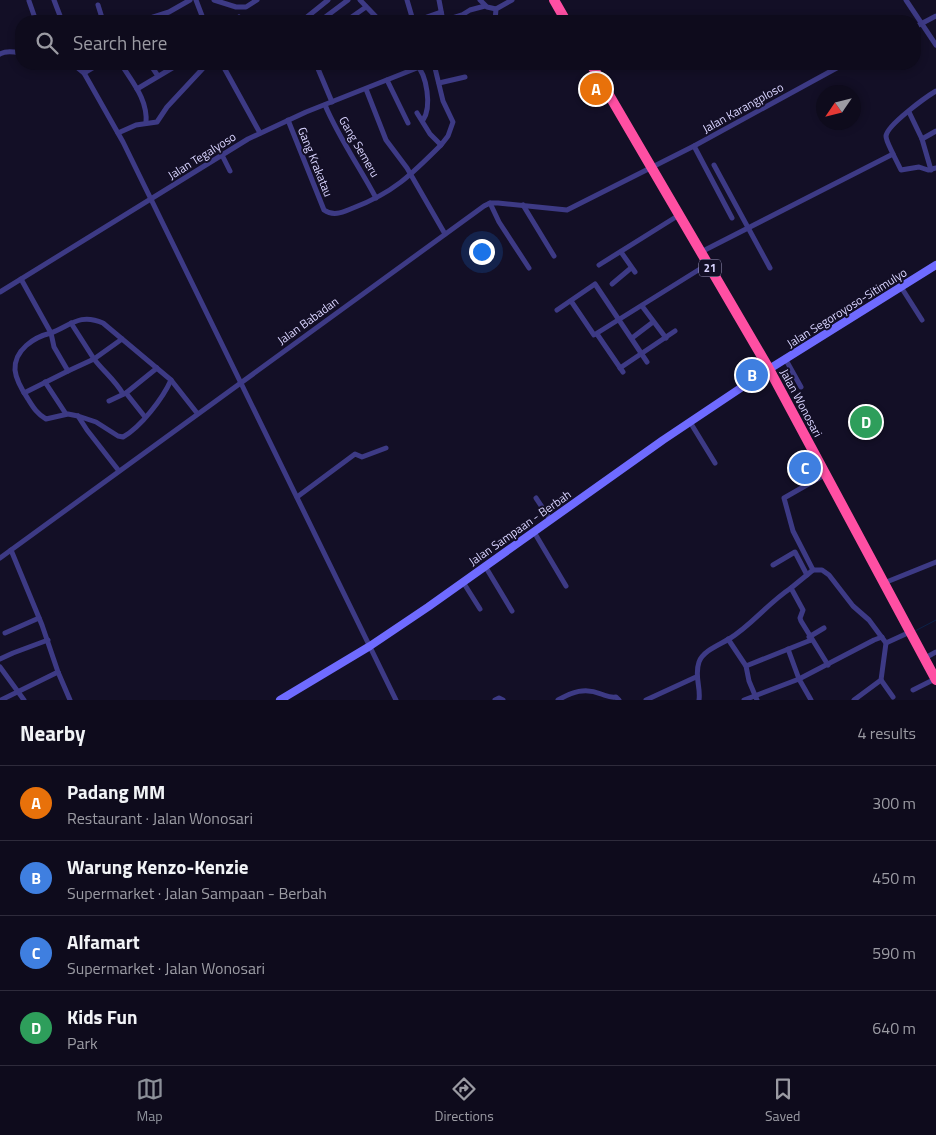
<!DOCTYPE html>
<html lang="en">
<head>
<meta charset="utf-8">
<style>
  body { margin:0; font-family:"Titillium Web",sans-serif; background:#171425; color:#f1f3f6 }
  .compass { position:absolute; left:816px; top:85px; width:45px; height:45px; border-radius:50%; background:#0e0b1c; box-shadow:0 2px 8px #0003; rotate:235deg }
  .you { position:absolute; left:481px; top:251px; width:18px; height:18px; margin:-12px; border:4px solid #fff; border-radius:50%; background:#1a73e8; box-shadow:0 0 0 8px #1a73e833 }
  .badge { display:grid; place-items:center; width:32px; height:32px; border-radius:50%; background:#8c9099; color:#fff; font-size:16px; font-weight:700 }
  .pin { position:absolute; translate:-50% -50%; border:2px solid #fff; box-shadow:0 1px 5px #0006 }
  .list { margin:0; padding:0; list-style:none }
  h2 { display:flex; justify-content:space-between; align-items:center; height:65px; margin:0; padding:0 20px; font-size:21px }
  h2 small { font-size:16px; font-weight:400; color:#9b9ba3 }
  .list li { display:grid; grid-template-columns:32px 1fr auto; gap:15px; align-items:center; box-sizing:border-box; height:75px; padding:0 20px; border-top:1px solid #2e2b3b }
  .list b { display:block; font-size:19px; white-space:nowrap }
  .list p { margin:0; font-size:16px; white-space:nowrap; color:#9b9ba3 }
  .list em { font-size:16px; font-style:normal; color:#9b9ba3 }
  .icon { flex:none; width:28px; height:28px; fill:none; stroke:currentColor; stroke-width:2; stroke-linecap:round; stroke-linejoin:round }
  .map { position:relative; flex:none; width:936px; height:700px; overflow:hidden }
  .search { position:absolute; background:#0e0b1c; box-shadow:0 2px 8px #0003; left:15px; right:15px; top:15px; height:55px; display:flex; align-items:center; gap:12px; box-sizing:border-box; padding:0 18px; border-radius:20px; color:#9b9ba3; font-size:19px }
  .sheet { height:365px; background:#0e0b1c }
  nav { display:flex; justify-content:space-around; align-items:center; box-sizing:border-box; height:70px; border-top:1px solid #2e2b3b; background:#0e0b1c; font-size:14px; color:#9b9ba3 }
  nav a { display:grid; justify-items:center; gap:2px }
  nav .on { color:#8c9099 }
  .map>svg:first-child { display:block }
  .lines { fill:none; stroke-linecap:round; stroke-linejoin:round }
  .stream { stroke:#0c2248; stroke-width:1 }
  .street { stroke:#3d3a85; stroke-width:5 }
  .secondary { stroke:#6f6bff; stroke-width:8 }
  .highway { stroke:#ff4fa3; stroke-width:10 }
  .labels { text-anchor:middle; stroke-width:4; stroke-linejoin:round; paint-order:stroke }
  .shield { fill:#130f26; stroke:#9e99be; stroke-width:1 }
  .shield-label { font-size:11px; font-weight:bold; fill:#d9d4ff }
  .street-label { font-size:12px; fill:#d9d4ff; stroke:#130f26 }
</style>
</head>
<body>
<div class="map">
<svg width="936" height="700" viewBox="0 0 936 700">
  <rect width="100%" height="100%" fill="#130f26"/>
  <g class="lines">
    <path class="stream" d="M915,631L936,620"/>
    <g class="street">
      <path d="M54,0L62,21"/>
      <path d="M196,0L204,21"/>
      <path d="M214,0L236,7H246L257,0"/>
      <path d="M360,0L380,21"/>
      <path d="M439,0L443,21"/>
      <path d="M480,0L487,7L496,9"/>
      <path d="M906,0L936,45"/>
      <path d="M29,1L36,21"/>
      <path d="M98,5L103,21"/>
      <path d="M424,18L441,12"/>
      <path d="M273,19L280,21"/>
      <path d="M141,21L169,12L190,0"/>
      <path d="M235,21L239,17"/>
      <path d="M302,21L328,0"/>
      <path d="M320,21L348,0"/>
      <path d="M346,21L366,7"/>
      <path d="M405,21L412,17L407,0"/>
      <path d="M443,21L462,15L470,10L485,6"/>
      <path d="M495,21L496,9L512,0"/>
      <path d="M915,27L936,16"/>
      <path d="M0,54C6,50 15,52 21,53"/>
      <path d="M73,64L84,73L123,142L396,700"/>
      <path d="M121,64C133,83 148,100 146,123"/>
      <path d="M150,64L158,76"/>
      <path d="M222,64L260,133"/>
      <path d="M316,64L332,102"/>
      <path d="M416,64C427,75 432,107 423,120"/>
      <path d="M84,73L99,64"/>
      <path d="M387,80L408,123"/>
      <path d="M439,83L465,77"/>
      <path d="M137,89L179,64"/>
      <path d="M366,89L386,140L407,168L445,234"/>
      <path d="M325,105C339,138 359,166 376,198"/>
      <path d="M909,112L922,139L931,170"/>
      <path d="M417,113L430,134L441,145L448,136L453,122L443,101L434,64"/>
      <path d="M288,120L324,210C334,217 343,212 353,208C393,193 411,175 441,145"/>
      <path d="M118,133L136,125L157,122L167,107L207,64"/>
      <path d="M922,139L936,131"/>
      <path d="M694,146L732,218"/>
      <path d="M893,154C891,149 886,141 886,136C887,125 926,97 936,91"/>
      <path d="M222,155L230,171"/>
      <path d="M714,165L770,268"/>
      <path d="M490,203L499,222L529,268"/>
      <path d="M523,205L554,256"/>
      <path d="M621,252L635,272"/>
      <path d="M701,252L893,154L901,170L919,167L928,170L936,168"/>
      <path d="M599,265L679,215"/>
      <path d="M21,279L51,333C71,325 80,313 103,323L171,380L197,413"/>
      <path d="M612,284L631,268"/>
      <path d="M901,287L922,320"/>
      <path d="M0,292L248,139L306,112L427,64"/>
      <path d="M571,301L594,335L708,264"/>
      <path d="M642,306L666,338"/>
      <path d="M557,310L595,284L647,362"/>
      <path d="M71,323L94,359L68,371L54,347L51,333C34,337 14,350 15,370C16,380 22,390 28,399C33,407 37,414 46,419L68,414L78,416L96,422L118,436L123,437C141,427 163,398 171,380"/>
      <path d="M597,334L623,372"/>
      <path d="M632,338L653,322"/>
      <path d="M122,339L94,359C104,372 115,380 123,394"/>
      <path d="M786,360L801,387"/>
      <path d="M620,368L675,331"/>
      <path d="M45,382L66,414"/>
      <path d="M24,393L68,371"/>
      <path d="M126,393L145,417"/>
      <path d="M109,401L126,393L157,368"/>
      <path d="M78,416L87,430L119,471"/>
      <path d="M690,422L715,463"/>
      <path d="M297,497L355,454L362,457L386,448"/>
      <path d="M536,498L550,519"/>
      <path d="M534,532L566,586"/>
      <path d="M11,550L42,625L58,672L70,700"/>
      <path d="M0,558L484,206L490,203H498L567,210L694,146L844,64"/>
      <path d="M773,565L795,552L807,575"/>
      <path d="M485,566L512,611"/>
      <path d="M813,570L793,531L784,498L826,474"/>
      <path d="M463,582L480,609"/>
      <path d="M884,583L936,562"/>
      <path d="M5,633L39,618"/>
      <path d="M809,637L824,628"/>
      <path d="M728,639L746,666L749,681L757,700"/>
      <path d="M886,643L910,632"/>
      <path d="M788,649L799,679L811,700"/>
      <path d="M925,658L936,652"/>
      <path d="M0,659L13,653L48,640"/>
      <path d="M828,665L801,621L800,618L803,610L791,588L813,570H822L829,575L853,606L869,620L886,643L881,680L854,700"/>
      <path d="M746,666L811,640"/>
      <path d="M0,667L24,700"/>
      <path d="M881,680L893,697"/>
      <path d="M913,690L935,679"/>
      <path d="M1,700L58,672"/>
      <path d="M495,700L499,698L503,700"/>
      <path d="M558,700C572,692 585,687 601,694C607,696 610,698 616,697L619,700"/>
      <path d="M646,700L696,677"/>
      <path d="M699,700C701,687 694,676 699,662C703,651 719,645 729,639C752,625 768,603 791,588"/>
      <path d="M744,700L799,679L874,640L882,637"/>
    </g>
    <path class="secondary" d="M280,700L370,646L428,607L663,440L766,371L936,265"/>
    <g class="highway">
      <path d="M554,0L566,21"/>
      <path d="M591,64L768,367L936,680"/>
    </g>
  </g>
  <g class="labels">
    <rect class="shield" x="699" y="259.5" width="22" height="17" rx="4"/>
    <g class="shield-label">
      <text x="710" y="272">21</text>
    </g>
    <g class="street-label">
      <text transform="translate(743 108) rotate(-29)" y="4">Jalan Karangploso</text>
      <text transform="translate(359 147) rotate(60)" y="4">Gang Semeru</text>
      <text transform="translate(202 156) rotate(-32)" y="4">Jalan Tegalyoso</text>
      <text transform="translate(315 162) rotate(68)" y="4">Gang Krakatau</text>
      <text transform="translate(847 308) rotate(-32)" y="4">Jalan Segoroyoso-Sitimulyo</text>
      <text transform="translate(308 321) rotate(-36)" y="4">Jalan Babadan</text>
      <text transform="translate(801 403) rotate(62)" y="4">Jalan Wonosari</text>
      <text transform="translate(520 528) rotate(-35)" y="4">Jalan Sampaan - Berbah</text>
    </g>
  </g>
</svg>
<svg class="compass" viewBox="-18 -18 36 36"><path d="M0-13l5 13h-10z" fill="#e53935"/><path d="M0 13l5-13h-10z" fill="#9b9ba3"/></svg>
<div class="you"></div>
<div class="pin badge" style="left:596px;top:89px;background:#e8710a">A</div>
<div class="pin badge" style="left:752px;top:375px;background:#3f7fe0">B</div>
<div class="pin badge" style="left:805px;top:468px;background:#3f7fe0">C</div>
<div class="pin badge" style="left:866px;top:422px;background:#2e9e5b">D</div>
<div class="search"><svg class="icon" aria-label="search" viewBox="0 0 24 24"><circle cx="10" cy="10" r="6"/><path d="M15 15l6 6"/></svg>Search here</div>
</div>
<section class="sheet">
<h2>Nearby<small>4 results</small></h2>
<ul class="list">
<li><span class="badge" style="background:#e8710a">A</span><div><b>Padang MM</b><p>Restaurant · Jalan Wonosari</p></div><em>300 m</em></li>
<li><span class="badge" style="background:#3f7fe0">B</span><div><b>Warung Kenzo-Kenzie</b><p>Supermarket · Jalan Sampaan - Berbah</p></div><em>450 m</em></li>
<li><span class="badge" style="background:#3f7fe0">C</span><div><b>Alfamart</b><p>Supermarket · Jalan Wonosari</p></div><em>590 m</em></li>
<li><span class="badge" style="background:#2e9e5b">D</span><div><b>Kids Fun</b><p>Park</p></div><em>640 m</em></li>
</ul>
</section>
<nav>
<a class="on"><svg class="icon" aria-label="map" viewBox="0 0 24 24"><path d="M3 6l6-2 6 2 6-2v14l-6 2-6-2-6 2zM9 4v14M15 6v14"/></svg>Map</a>
<a><svg class="icon" aria-label="directions" viewBox="0 0 24 24"><path d="M12 3l9 9-9 9-9-9zM9 14v-3h6M13 9l2 2-2 2"/></svg>Directions</a>
<a><svg class="icon" aria-label="saved" viewBox="0 0 24 24"><path d="M7 4h10v16l-5-4-5 4z"/></svg>Saved</a>
</nav>
</body>
</html>
